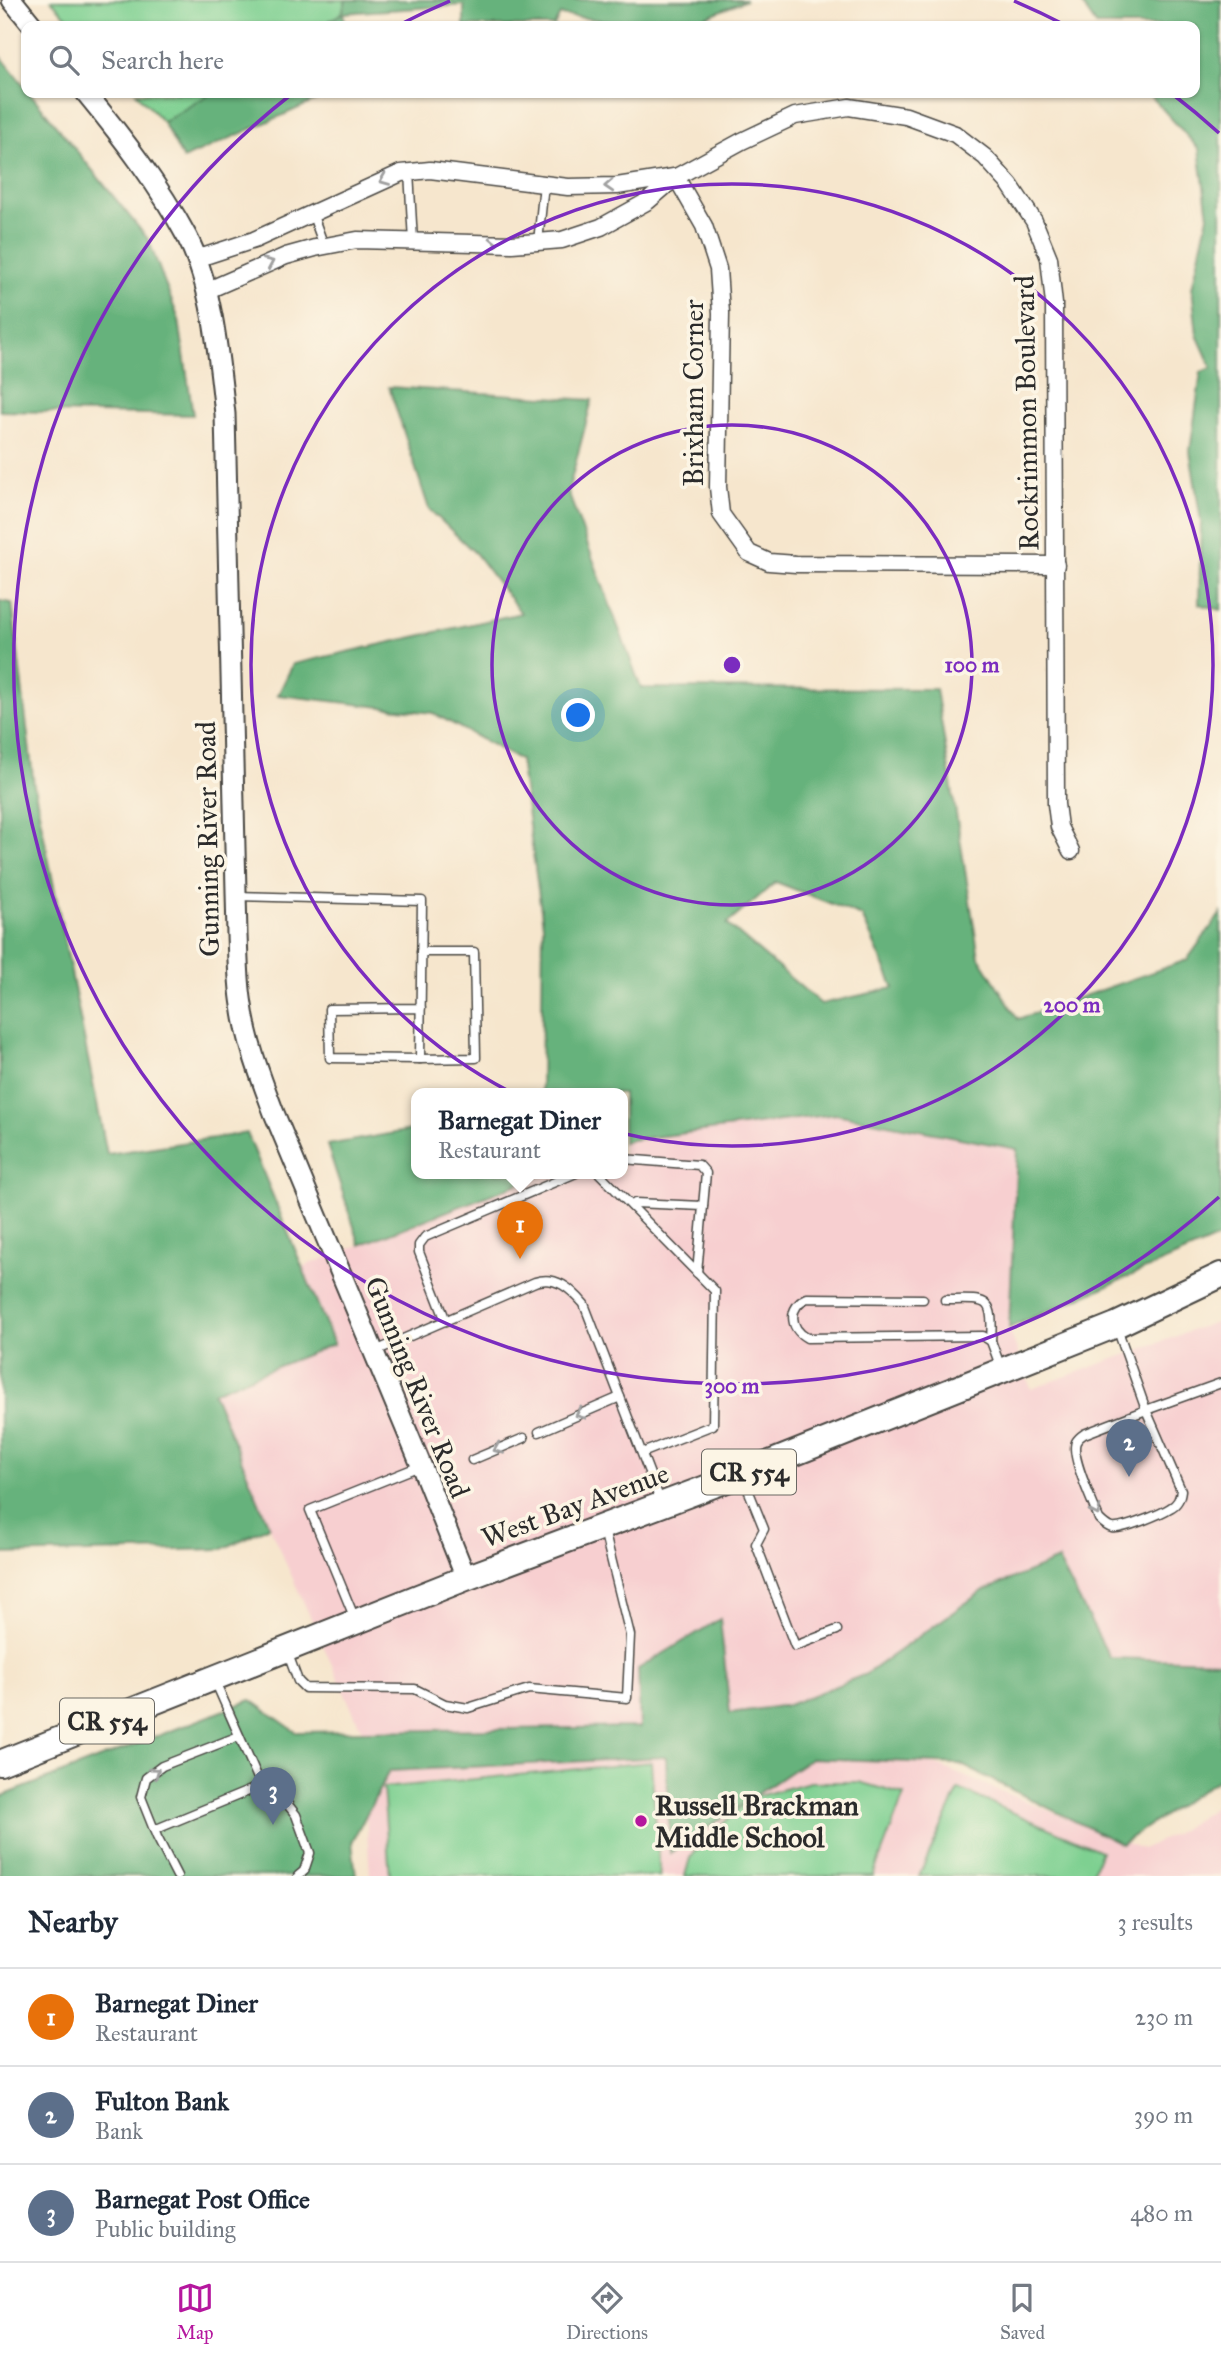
<!DOCTYPE html>
<html lang="en">
<head>
<meta charset="utf-8">
<style>
  body { margin:0; font-family:"IM FELL Great Primer",serif; background:#f6f6f7; color:#1f2937 }
  .you { position:absolute; left:579px; top:716px; width:24px; height:24px; margin:-18px; border:5px solid #fff; border-radius:50%; background:#1a73e8; box-shadow:0 0 0 10px #1a73e833 }
  .badge { display:grid; place-items:center; width:46px; height:46px; border-radius:50%; background:#b5179e; color:#fff; font-size:23px; font-weight:700 }
  .pin { position:absolute; translate:-50% -58px; filter:drop-shadow(0 2px 4px #0008) }
  .pin::after { content:''; position:absolute; top:37px; width:24px; height:21px; background:inherit; clip-path:polygon(0 0,100% 0,50% 100%) }
  .popup { position:absolute; left:411px; top:1088px; width:217px; height:91px; box-sizing:border-box; display:grid; place-content:center; border-radius:14px; background:#fff; filter:drop-shadow(0 2px 5px #0005); font-size:23px; white-space:nowrap; color:#747a83 }
  .popup b { font-size:26px; color:#1f2937 }
  .popup::after { content:''; position:absolute; left:50%; top:100%; margin-left:-14px; border:14px solid transparent; border-top-color:#fff }
  .list { margin:0; padding:0; list-style:none }
  h2 { display:flex; justify-content:space-between; align-items:center; height:91px; margin:0; padding:0 28px; font-size:30px }
  h2 small { font-size:23px; font-weight:400; color:#747a83 }
  .list li { display:grid; grid-template-columns:46px 1fr auto; gap:21px; align-items:center; box-sizing:border-box; height:98px; padding:0 28px; border-top:2px solid #e0e1e3 }
  .list b { display:block; font-size:26px; white-space:nowrap }
  .list p { margin:0; font-size:23px; white-space:nowrap; color:#747a83 }
  .list em { font-size:23px; font-style:normal; color:#747a83 }
  .icon { flex:none; width:38px; height:38px; fill:none; stroke:currentColor; stroke-width:2; stroke-linecap:round; stroke-linejoin:round }
  .map { position:relative; flex:none; width:1221px; height:1876px; overflow:hidden }
  .search { position:absolute; background:#fff; box-shadow:0 2px 5px #0004; left:21px; right:21px; top:21px; height:77px; display:flex; align-items:center; gap:18px; box-sizing:border-box; padding:0 24px; border-radius:14px; color:#747a83; font-size:26px }
  .sheet { height:385px; background:#fff }
  nav { display:flex; justify-content:space-around; align-items:center; box-sizing:border-box; height:98px; border-top:2px solid #e0e1e3; background:#fff; font-size:19px; color:#747a83 }
  nav a { display:grid; justify-items:center; gap:4px }
  nav .on { color:#b5179e }
  .map>svg:first-child { display:block }
  .built { fill:#f7cfd0 }
  .green { fill:#7ed091; stroke:#547e5e; stroke-width:2 }
  .forest { fill:#66b27b; stroke:#486e53; stroke-width:2; fill-rule:evenodd }
  .lines { fill:none; stroke-linecap:round; stroke-linejoin:round }
  .service-casing { stroke:#494743; stroke-width:11 }
  .minor-casing { stroke:#494743; stroke-width:19 }
  .tertiary-casing { stroke:#494743; stroke-width:23 }
  .primary-casing { stroke:#494743; stroke-width:28 }
  .service { stroke:#fff; stroke-width:8 }
  .minor { stroke:#fff; stroke-width:16 }
  .tertiary { stroke:#fff; stroke-width:19 }
  .primary { stroke:#fff; stroke-width:24 }
  .oneway { stroke:#a0a0a0 }
  .ring { fill:none; stroke:#7b2cbf; stroke-width:3.5 }
  .poi-dot { fill:#b5179e; stroke:#fcf5e5; stroke-width:2.5 }
  .labels { text-anchor:middle; stroke-width:7; stroke-linejoin:round; paint-order:stroke }
  .shield { fill:#fcf5e5; stroke:#6a6863; stroke-width:2 }
  .shield-label { font-size:26px; font-weight:bold; fill:#2b2b2b }
  .street-label { font-size:28px; fill:#2b2b2b; stroke:#fcf5e5 }
  .poi-label { font-size:28px; font-weight:bold; fill:#2b2b2b; stroke:#fcf5e5; text-anchor:start }
  .centre { fill:#7b2cbf; stroke:#fcf5e5; stroke-width:3.5 }
  .ring-label { font-size:21px; text-anchor:middle; font-weight:bold; fill:#7b2cbf; stroke:#fcf5e5; stroke-width:7; stroke-linejoin:round; paint-order:stroke }
</style>
</head>
<body>
<div class="map">
<svg width="1221" height="1876" viewBox="0 0 1221 1876">
  <rect width="100%" height="100%" fill="#fcf5e5"/>
  <filter id="ink" filterUnits="userSpaceOnUse"><feTurbulence type="fractalNoise" baseFrequency=".0143" numOctaves="2"/><feDisplacementMap in="SourceGraphic" scale="14" xChannelSelector="R" yChannelSelector="G"/><feConvolveMatrix kernelMatrix="1 2 1 2 8 2 1 2 1" color-interpolation-filters="sRGB"/></filter>
  <filter id="wash" filterUnits="userSpaceOnUse"><feTurbulence type="fractalNoise" baseFrequency=".00686" numOctaves="4" result="noise"/><feDisplacementMap in="SourceGraphic" scale="28" xChannelSelector="R" yChannelSelector="G"/><feGaussianBlur stdDeviation="1.57" result="paint"/><feColorMatrix in="noise" values="0 0 0 0 0 0 0 0 0 0 0 0 0 0 0 0 0 1.4 0 .05"/><feComposite in="paint" operator="in"/></filter>
  <g filter="url(#wash)">
    <rect width="100%" height="100%" fill="#f6e6cd"/>
    <g class="built">
      <path d="M836,1114L1017,1150L1009,1328L1031,1389L1221,1320V1661L1110,1658L983,1591L866,1674L788,1705L730,1713L719,1619L641,1727L362,1731L269,1526L212,1392L334,1344L302,1267L546,1173H623V1143L631,1140Z"/>
      <path d="M670,1737L937,1765L1142,1849L1176,1833L1221,1803V1876H370L363,1765Z"/>
    </g>
    <g class="green">
      <path d="M51,0H346L343,13L321,26H75Z"/>
      <path d="M136,93H212L163,122Z"/>
      <path d="M651,1762L660,1876H390L383,1788Z"/>
      <path d="M810,1782H859L904,1795L873,1876H685L690,1858L709,1836L751,1798Z"/>
      <path d="M959,1789L1101,1851L1091,1876H919Z"/>
    </g>
    <g class="forest">
      <path d="M346,0H746L684,26H610L609,21L560,15L554,26H464V5L343,13L346,26H321L342,13Z"/>
      <path d="M1079,0H1221V610L1199,604L1201,522L1190,451L1201,372L1212,368L1197,335L1192,288L1208,216L1199,149L1148,93H1195V26H1097Z"/>
      <path d="M0,55L26,88V93H30L148,239L179,320L193,415L0,411Z"/>
      <path d="M212,93H333L183,159L163,122Z"/>
      <path d="M389,387L592,400L568,492L641,688L936,689L979,957L1018,1019L1187,960L1221,913V1237L1009,1328L1017,1149L836,1114L631,1140L623,1143V1093H541L543,925L520,760L433,713L278,695L293,664L521,613L476,554L429,509ZM776,882L862,916L894,988L821,1004L727,924Z"/>
      <path d="M0,601L12,603L34,786L107,1154L247,1133L334,1344L213,1392L269,1526L223,1549L0,1554Z"/>
      <path d="M417,1129V1173H546L360,1245L327,1145Z"/>
      <path d="M1058,1560L1110,1658L1221,1661V1777L1121,1844L960,1764L811,1758L670,1853L666,1757L389,1771L352,1842L356,1876H0V1797L251,1700L296,1732L640,1727L638,1669L720,1619L730,1713L788,1705L866,1674L983,1591Z"/>
    </g>
  </g>
  <g filter="url(#ink)">
    <g class="lines">
      <g class="service-casing">
        <g id="service">
          <path d="M409,172L413,241"/>
          <path d="M312,213L324,246"/>
          <path d="M538,242L544,184"/>
          <path d="M236,896L422,901L420,1059L330,1058L329,1009L421,1008"/>
          <path d="M420,1059L476,1058L474,952H421"/>
          <path d="M623,1159L699,1165L706,1173L697,1273"/>
          <path d="M599,1173L715,1291L713,1425L642,1453"/>
          <path d="M632,1206L635,1203L703,1206"/>
          <path d="M923,1299L807,1298C788,1307 789,1328 807,1338L983,1336L991,1341L1001,1368"/>
          <path d="M945,1300C987,1300 994,1295 991,1341"/>
          <path d="M446,1321L419,1252V1245L425,1237L576,1173"/>
          <path d="M1117,1328L1146,1410L1084,1434C1081,1436 1078,1438 1076,1442C1070,1456 1093,1503 1099,1519C1102,1522 1107,1527 1112,1528C1122,1530 1161,1514 1170,1508C1178,1504 1180,1498 1181,1490L1146,1410L1221,1383"/>
          <path d="M373,1352L535,1282C556,1275 571,1289 584,1304L661,1503"/>
          <path d="M539,1432L620,1397"/>
          <path d="M472,1460L524,1438"/>
          <path d="M743,1477L764,1529L756,1544L795,1646L837,1630"/>
          <path d="M355,1619L310,1510L420,1466"/>
          <path d="M288,1654L298,1681L305,1688L415,1689L445,1704L468,1708L529,1689L627,1698L630,1635L604,1530"/>
          <path d="M215,1681L257,1776L270,1791L285,1801L296,1815L310,1853L304,1871L298,1876"/>
          <path d="M154,1830L251,1790L263,1783"/>
          <path d="M177,1876L157,1837L141,1797L146,1778L162,1766L239,1736"/>
        </g>
      </g>
      <g class="minor-casing">
        <g id="minor">
          <path d="M676,177L704,226L718,269L721,313L718,487L721,514L749,553L769,562L796,564L1056,565"/>
          <path d="M196,259L254,240L401,173L430,170L568,187L617,186L674,177"/>
          <path d="M206,291L286,256L315,248L357,240L512,244L562,240L601,227L648,201L676,177L742,141L795,116L849,107L906,116L955,134L985,157L1010,185L1034,221L1049,258L1054,304L1056,804L1059,827L1071,851"/>
        </g>
      </g>
      <g class="tertiary-casing">
        <g id="tertiary">
          <path d="M12,0L33,26"/>
          <path d="M86,93C123,138 159,185 187,237C213,286 219,360 225,414L237,935C238,958 238,982 242,1005C247,1043 261,1078 274,1113L421,1465L466,1578"/>
        </g>
      </g>
      <g class="primary-casing">
        <path id="primary" d="M0,1763L466,1578L735,1477L1116,1325L1221,1275"/>
      </g>
      <use href="#service" class="service"/>
      <use href="#minor" class="minor"/>
      <use href="#tertiary" class="tertiary"/>
      <use href="#primary" class="primary"/>
    </g>
    <defs><path id="oneway-chevron" d="M-2-3.5L2.5 0L-2 3.5" fill="none" stroke-width="1.6" stroke-linecap="round" stroke-linejoin="round" transform="scale(1.75)"/></defs>
    <g class="oneway">
      <use href="#oneway-chevron" transform="translate(384 180) rotate(158)"/>
      <use href="#oneway-chevron" transform="translate(609 186) rotate(177)"/>
      <use href="#oneway-chevron" transform="translate(493 244) rotate(2)"/>
      <use href="#oneway-chevron" transform="translate(269 263) rotate(-24)"/>
      <use href="#oneway-chevron" transform="translate(580 1414) rotate(157)"/>
      <use href="#oneway-chevron" transform="translate(498 1449) rotate(157)"/>
      <use href="#oneway-chevron" transform="translate(1096 1511) rotate(66)"/>
      <use href="#oneway-chevron" transform="translate(155 1772) rotate(-37)"/>
    </g>
  </g>
  <g class="ring">
    <circle cx="732" cy="665" r="240"/>
    <circle cx="732" cy="665" r="481"/>
    <path d="M1219 1197A721 721 0 1 1 293 93M399 25A721 721 0 0 1 450 1M1014 1A721 721 0 0 1 1065 25M1171 93A721 721 0 0 1 1219 133"/>
  </g>
  <circle class="poi-dot" cx="641" cy="1821" r="7"/>
  <g class="labels">
    <g class="shield">
      <rect x="702" y="1449.5" width="94" height="45" rx="5"/>
      <rect x="60" y="1698.5" width="94" height="45" rx="5"/>
    </g>
    <g class="shield-label">
      <text x="749" y="1481">CR 554</text>
      <text x="107" y="1730">CR 554</text>
    </g>
    <g class="street-label">
      <text transform="translate(693 393) rotate(-90)" y="10">Brixham Corner</text>
      <text transform="translate(1026 413) rotate(-91)" y="10">Rockrimmon Boulevard</text>
      <text transform="translate(207 839) rotate(-91)" y="10">Gunning River Road</text>
      <text transform="translate(418 1387) rotate(68)" y="10">Gunning River Road</text>
      <text transform="translate(575 1505) rotate(-20)" y="10">West Bay Avenue</text>
    </g>
    <g class="poi-label">
      <text x="655" y="1815">Russell Brackman<tspan x="655" dy="32">Middle School</tspan></text>
    </g>
  </g>
  <circle cx="732" cy="665" r="10" class="centre"/>
  <g class="ring-label">
    <text x="972" y="672">100 m</text>
    <text x="1072" y="1012">200 m</text>
    <text x="732" y="1393">300 m</text>
  </g>
</svg>
<div class="you"></div>
<div class="pin badge" style="left:520px;top:1259px;background:#e8710a">1</div>
<div class="popup"><b>Barnegat Diner</b>Restaurant</div>
<div class="pin badge" style="left:1129px;top:1477px;background:#5c6f8a">2</div>
<div class="pin badge" style="left:273px;top:1825px;background:#5c6f8a">3</div>
<div class="search"><svg class="icon" aria-label="search" viewBox="0 0 24 24"><circle cx="10" cy="10" r="6"/><path d="M15 15l6 6"/></svg>Search here</div>
</div>
<section class="sheet">
<h2>Nearby<small>3 results</small></h2>
<ul class="list">
<li><span class="badge" style="background:#e8710a">1</span><div><b>Barnegat Diner</b><p>Restaurant</p></div><em>230 m</em></li>
<li><span class="badge" style="background:#5c6f8a">2</span><div><b>Fulton Bank</b><p>Bank</p></div><em>390 m</em></li>
<li><span class="badge" style="background:#5c6f8a">3</span><div><b>Barnegat Post Office</b><p>Public building</p></div><em>480 m</em></li>
</ul>
</section>
<nav>
<a class="on"><svg class="icon" aria-label="map" viewBox="0 0 24 24"><path d="M3 6l6-2 6 2 6-2v14l-6 2-6-2-6 2zM9 4v14M15 6v14"/></svg>Map</a>
<a><svg class="icon" aria-label="directions" viewBox="0 0 24 24"><path d="M12 3l9 9-9 9-9-9zM9 14v-3h6M13 9l2 2-2 2"/></svg>Directions</a>
<a><svg class="icon" aria-label="saved" viewBox="0 0 24 24"><path d="M7 4h10v16l-5-4-5 4z"/></svg>Saved</a>
</nav>
</body>
</html>
